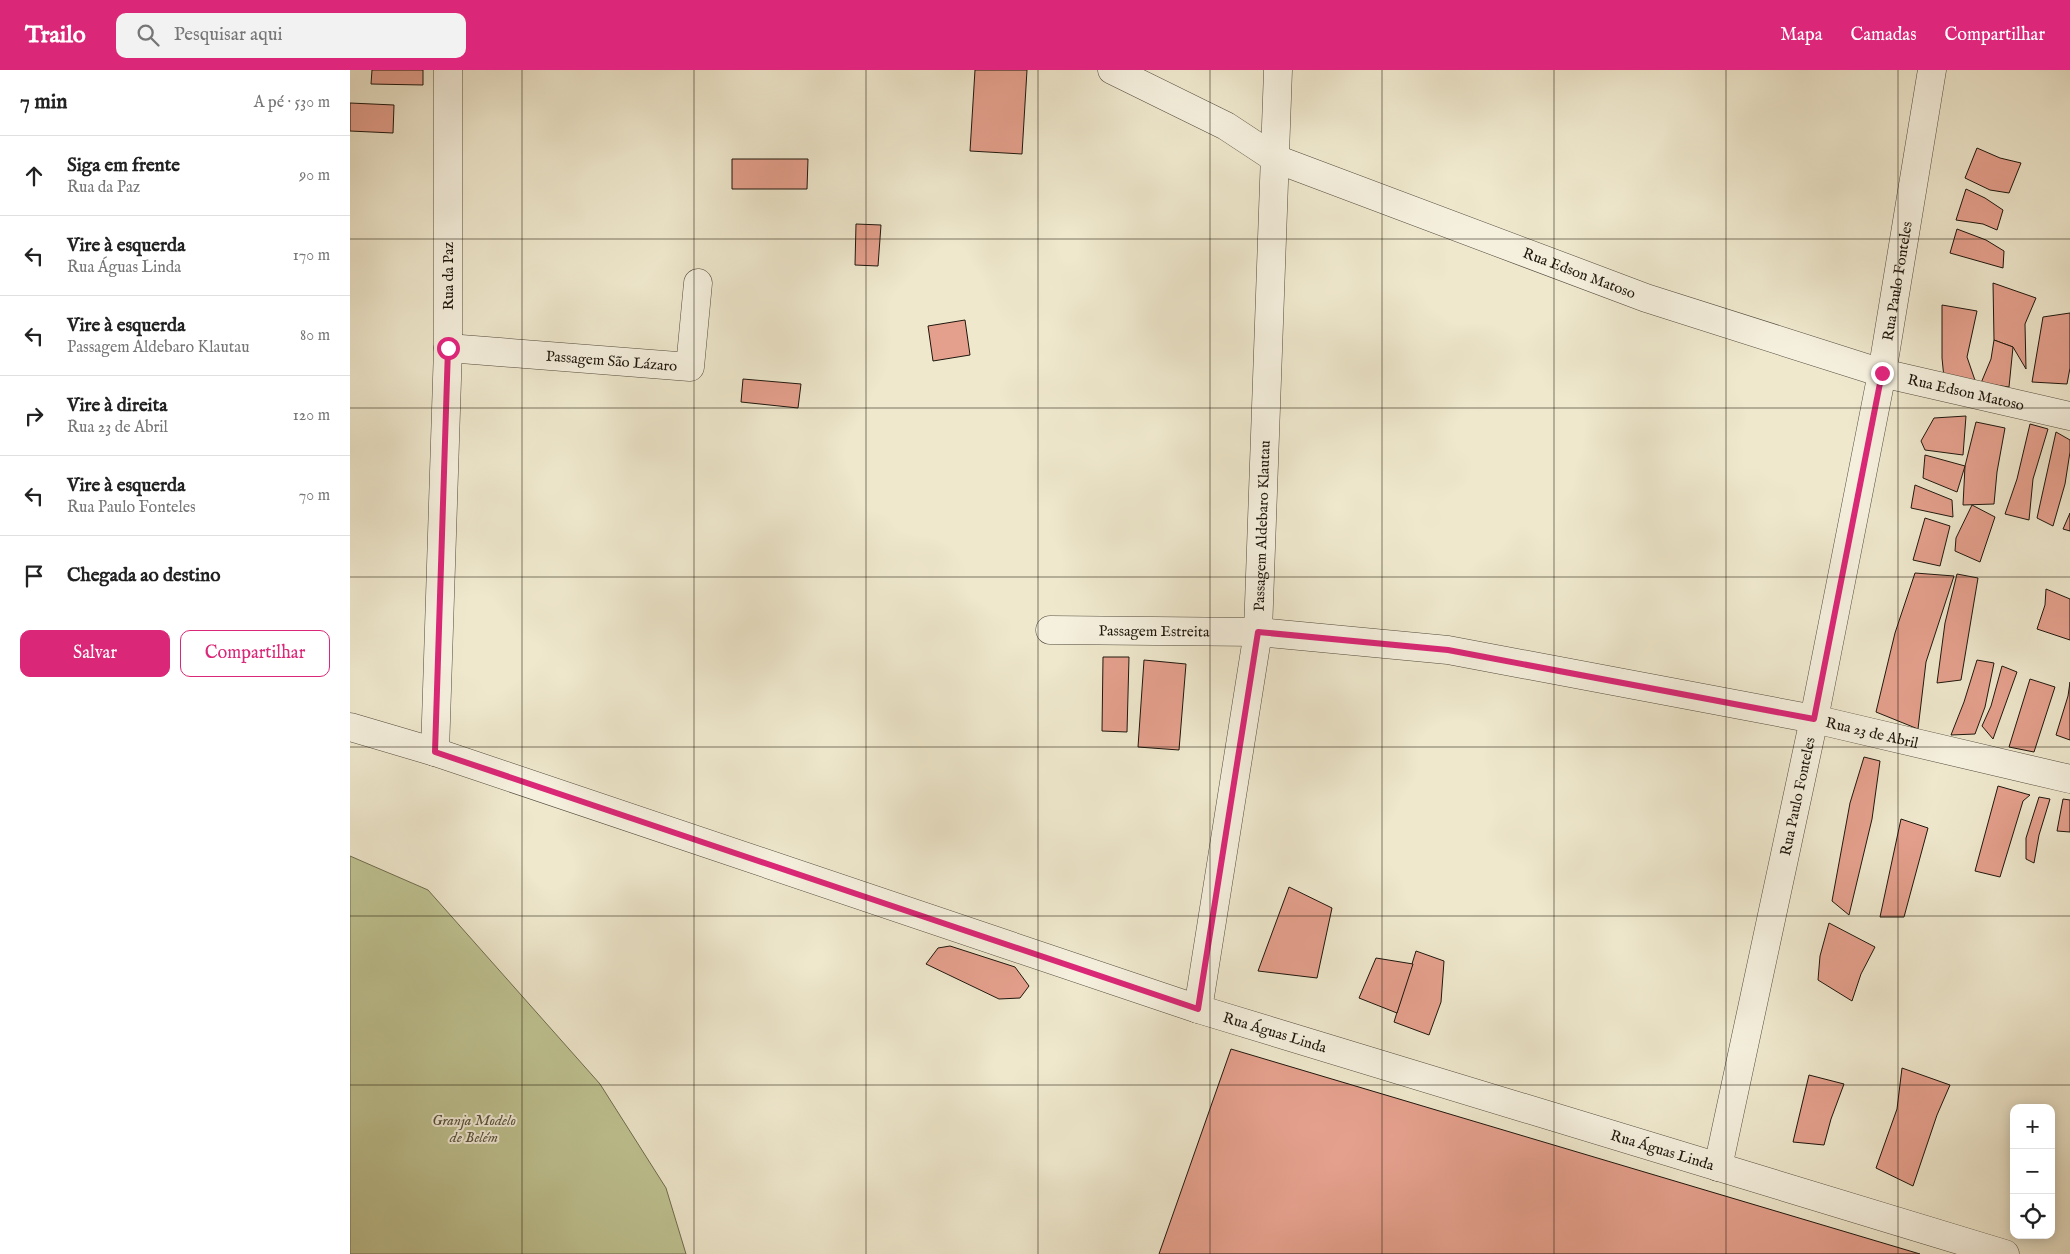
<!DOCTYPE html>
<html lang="pt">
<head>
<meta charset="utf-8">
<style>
  body { margin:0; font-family:"IM FELL English",serif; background:#f2f2f2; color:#222 }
  .controls { position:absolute; right:15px; bottom:15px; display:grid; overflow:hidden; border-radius:10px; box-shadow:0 2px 12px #0003 }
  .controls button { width:45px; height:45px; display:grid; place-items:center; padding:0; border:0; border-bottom:1px solid #e0e0e0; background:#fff; color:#222; font:25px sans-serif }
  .stop { position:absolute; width:15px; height:15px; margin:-11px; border:4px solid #db2777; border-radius:50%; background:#fff }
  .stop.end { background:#db2777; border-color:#fff; box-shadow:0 1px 5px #0008 }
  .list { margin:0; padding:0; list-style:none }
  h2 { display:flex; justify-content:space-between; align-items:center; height:65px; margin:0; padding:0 20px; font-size:21px }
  h2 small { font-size:16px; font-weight:400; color:#767676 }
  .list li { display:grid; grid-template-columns:32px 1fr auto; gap:15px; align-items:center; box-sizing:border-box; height:80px; padding:0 20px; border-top:1px solid #e0e0e0 }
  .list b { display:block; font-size:19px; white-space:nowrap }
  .list p { margin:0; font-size:16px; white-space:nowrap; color:#767676 }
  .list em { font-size:16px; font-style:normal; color:#767676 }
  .actions { display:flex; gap:10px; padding:15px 20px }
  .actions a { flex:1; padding:11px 0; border:1px solid #db2777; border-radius:10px; text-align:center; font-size:18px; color:#db2777 }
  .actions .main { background:#db2777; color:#fff }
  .icon { flex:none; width:28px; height:28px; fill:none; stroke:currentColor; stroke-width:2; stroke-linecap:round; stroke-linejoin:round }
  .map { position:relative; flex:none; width:1720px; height:1184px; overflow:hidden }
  header { display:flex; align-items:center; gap:30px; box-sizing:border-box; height:70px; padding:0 25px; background:#db2777; color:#fff }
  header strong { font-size:24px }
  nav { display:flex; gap:28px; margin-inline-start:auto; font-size:18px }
  .search { width:350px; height:45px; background:#f2f2f2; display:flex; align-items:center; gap:12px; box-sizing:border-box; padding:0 18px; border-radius:10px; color:#767676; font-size:19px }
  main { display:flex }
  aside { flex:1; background:#fff }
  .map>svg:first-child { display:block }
  .green { fill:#c0c493; stroke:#6f6d50 }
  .building { fill:#e5a08d; stroke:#1e160d }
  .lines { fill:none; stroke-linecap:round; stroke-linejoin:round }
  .minor-casing { stroke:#524a3d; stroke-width:29 }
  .minor { stroke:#f5f0de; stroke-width:28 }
  .route { stroke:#db2777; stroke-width:6 }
  .grid { fill:none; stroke:#1e160d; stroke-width:1; stroke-opacity:0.55 }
  .labels { text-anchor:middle; stroke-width:4; stroke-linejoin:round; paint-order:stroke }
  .street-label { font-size:15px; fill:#1e160d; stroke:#f5f0de }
  .park-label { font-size:15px; font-style:italic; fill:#57533c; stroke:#f5f0de }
</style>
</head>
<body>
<header>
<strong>Trailo</strong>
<div class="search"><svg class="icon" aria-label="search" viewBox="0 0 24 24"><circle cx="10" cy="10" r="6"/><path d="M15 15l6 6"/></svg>Pesquisar aqui</div>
<nav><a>Mapa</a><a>Camadas</a><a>Compartilhar</a></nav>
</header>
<main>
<aside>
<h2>7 min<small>A pé · 530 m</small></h2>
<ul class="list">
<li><svg class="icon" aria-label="ahead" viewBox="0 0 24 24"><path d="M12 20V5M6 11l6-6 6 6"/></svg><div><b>Siga em frente</b><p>Rua da Paz</p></div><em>90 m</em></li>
<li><svg class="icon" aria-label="left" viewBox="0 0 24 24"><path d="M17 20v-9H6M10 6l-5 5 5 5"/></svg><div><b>Vire à esquerda</b><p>Rua Águas Linda</p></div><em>170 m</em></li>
<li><svg class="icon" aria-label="left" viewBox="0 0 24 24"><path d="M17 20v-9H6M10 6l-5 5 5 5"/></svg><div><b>Vire à esquerda</b><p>Passagem Aldebaro Klautau</p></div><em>80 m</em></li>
<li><svg class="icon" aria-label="right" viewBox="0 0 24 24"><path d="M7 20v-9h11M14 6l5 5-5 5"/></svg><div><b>Vire à direita</b><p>Rua 23 de Abril</p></div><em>120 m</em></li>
<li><svg class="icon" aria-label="left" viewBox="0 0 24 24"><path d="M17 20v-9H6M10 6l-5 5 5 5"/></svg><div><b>Vire à esquerda</b><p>Rua Paulo Fonteles</p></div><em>70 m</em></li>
<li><svg class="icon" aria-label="arrive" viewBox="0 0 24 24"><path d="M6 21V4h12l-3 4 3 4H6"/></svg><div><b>Chegada ao destino</b></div></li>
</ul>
<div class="actions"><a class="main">Salvar</a><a>Compartilhar</a></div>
</aside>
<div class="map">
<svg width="1720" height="1184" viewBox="0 0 1720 1184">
  <rect width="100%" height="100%" fill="#efe8cd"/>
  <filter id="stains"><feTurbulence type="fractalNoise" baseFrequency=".004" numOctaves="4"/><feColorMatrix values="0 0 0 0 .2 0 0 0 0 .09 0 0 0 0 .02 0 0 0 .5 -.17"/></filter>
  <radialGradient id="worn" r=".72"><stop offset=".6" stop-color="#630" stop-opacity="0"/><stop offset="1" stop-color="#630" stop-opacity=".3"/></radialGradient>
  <path class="green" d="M0,786L78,820L250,1014L316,1118L336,1184H0Z"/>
  <g class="building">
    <path d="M22,0H73V15L21,14Z"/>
    <path d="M625,0H677L672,84L620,81Z"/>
    <path d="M0,33L44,35L43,63L0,61Z"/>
    <path d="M1627,78L1650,88L1671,93L1659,123L1640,120L1615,108Z"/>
    <path d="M382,89H458L457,119H382Z"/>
    <path d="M1616,119L1635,128L1653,140L1647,160L1633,154L1606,150Z"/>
    <path d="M506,154L531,155L528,196L505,195Z"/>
    <path d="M1607,159L1636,170L1654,181L1653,198L1600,183Z"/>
    <path d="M1643,213L1686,228L1675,254L1676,299L1663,277L1644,270Z"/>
    <path d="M1592,235L1627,241L1617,287L1628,319L1594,308L1592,288Z"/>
    <path d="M1720,243V298L1717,314L1682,312L1693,247Z"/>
    <path d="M615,250L620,285L583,291L578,256Z"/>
    <path d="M1644,270L1663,277L1659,317L1631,313L1641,289Z"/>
    <path d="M393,309L451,314L448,338L391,332Z"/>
    <path d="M1616,346L1613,385L1575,380L1571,371L1584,348Z"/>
    <path d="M1626,352L1655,358L1647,402L1644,434L1613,435L1615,396Z"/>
    <path d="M1680,354L1698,359L1683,409L1679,450L1655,444L1667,409Z"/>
    <path d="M1706,362L1720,370V382L1715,414L1703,456L1687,448Z"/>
    <path d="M1575,385L1615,396L1607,422L1573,408Z"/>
    <path d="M1565,415L1602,430L1603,447L1561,438Z"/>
    <path d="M1622,435L1645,447L1630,492L1605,481L1606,468Z"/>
    <path d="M1720,443V461L1713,459Z"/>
    <path d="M1575,448L1600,456L1590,496L1563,490Z"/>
    <path d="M1565,503L1604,506L1576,592L1568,659L1526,642L1545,563Z"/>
    <path d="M1607,504L1628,508L1611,610L1587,613L1595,553Z"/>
    <path d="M1696,519L1720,529V570L1687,559L1695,535Z"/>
    <path d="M753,587H779L777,662L752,661Z"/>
    <path d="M794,590L836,594L829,680L788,677Z"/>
    <path d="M1627,590L1644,593L1635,637L1625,664L1601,665L1614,632Z"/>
    <path d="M1652,596L1667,602L1643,669L1632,656L1641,636Z"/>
    <path d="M1680,609L1705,617L1684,682L1659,677Z"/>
    <path d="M1720,612V670L1706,665L1718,626Z"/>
    <path d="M1514,687L1530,691L1522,749L1499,845L1482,831L1500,733Z"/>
    <path d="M1648,716L1680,725L1673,731L1650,807L1625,801Z"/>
    <path d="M1689,727L1700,729L1689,765L1684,793L1676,789V768Z"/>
    <path d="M1713,729L1720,730V762L1707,761Z"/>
    <path d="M1551,749L1578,758L1554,847H1530Z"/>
    <path d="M939,817L982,838L967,908L908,901Z"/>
    <path d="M1479,853L1525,877L1511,904L1502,931L1468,910L1470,886Z"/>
    <path d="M600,876L665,897L679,916L670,928L649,929L576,894L588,878Z"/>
    <path d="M1066,881L1094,891L1091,932L1079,965L1044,952Z"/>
    <path d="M1026,888L1063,894L1047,943L1009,928Z"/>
    <path d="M881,979L1570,1184H809Z"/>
    <path d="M1552,998L1600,1015L1587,1045L1563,1116L1526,1098L1547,1039Z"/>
    <path d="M1459,1005L1494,1014L1481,1049L1474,1075L1443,1072Z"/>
  </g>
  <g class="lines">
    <g class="minor-casing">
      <g id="minor">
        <path id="s1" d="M762,0L876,56L926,89L1296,228L1532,303L1720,346"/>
        <path id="s2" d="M98,278L340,297L348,213"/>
        <path id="s3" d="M700,560L908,562L1098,580L1464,649L1720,709"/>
        <path id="s4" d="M0,657L85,682L848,939L1655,1184"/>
        <path d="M85,682L98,278V0"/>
        <path id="s5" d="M848,939L908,562L928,0"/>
        <path id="s6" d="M1368,1097L1464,649L1532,303L1582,0"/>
      </g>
    </g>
    <use href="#minor" class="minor"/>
  </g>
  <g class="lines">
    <path class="route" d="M98,278L85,682L848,939L908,562L1098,580L1464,649L1532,303"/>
  </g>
  <path class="grid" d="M172,0V1184M344,0V1184M516,0V1184M688,0V1184M860,0V1184M1032,0V1184M1204,0V1184M1376,0V1184M1548,0V1184M0,169H1720M0,338H1720M0,507H1720M0,677H1720M0,846H1720M0,1015H1720"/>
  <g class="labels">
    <g class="street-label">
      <text dy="5" stroke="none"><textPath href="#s1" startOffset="511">Rua Edson Matoso</textPath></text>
      <text transform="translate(98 206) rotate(-90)" y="5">Rua da Paz</text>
      <text dy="5" stroke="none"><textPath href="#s6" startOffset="904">Rua Paulo Fonteles</textPath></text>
      <text dy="5" stroke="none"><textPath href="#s2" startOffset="164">Passagem São Lázaro</textPath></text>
      <text dy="5" stroke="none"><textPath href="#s1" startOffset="916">Rua Edson Matoso</textPath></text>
      <text dy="5" stroke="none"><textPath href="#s5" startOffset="488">Passagem Aldebaro Klautau</textPath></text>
      <text dy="5" stroke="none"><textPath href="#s3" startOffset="104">Passagem Estreita</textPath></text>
      <text dy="5" stroke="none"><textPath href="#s3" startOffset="831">Rua 23 de Abril</textPath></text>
      <text dy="5" stroke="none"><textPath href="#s6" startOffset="379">Rua Paulo Fonteles</textPath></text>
      <text dy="5" stroke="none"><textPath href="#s4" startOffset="974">Rua Águas Linda</textPath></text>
      <text dy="5" stroke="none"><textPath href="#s4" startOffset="1379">Rua Águas Linda</textPath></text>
    </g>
    <g class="park-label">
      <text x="124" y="1055">Granja Modelo<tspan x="124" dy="17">de Belém</tspan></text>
    </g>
  </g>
  <rect width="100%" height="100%" filter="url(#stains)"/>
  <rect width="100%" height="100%" fill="url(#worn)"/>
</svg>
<div class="controls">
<button>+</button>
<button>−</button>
<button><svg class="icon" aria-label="locate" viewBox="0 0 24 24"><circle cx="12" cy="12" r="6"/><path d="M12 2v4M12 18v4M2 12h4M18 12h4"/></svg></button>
</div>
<div class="stop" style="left:98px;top:278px"></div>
<div class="stop end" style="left:1532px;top:303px"></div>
</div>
</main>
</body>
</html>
